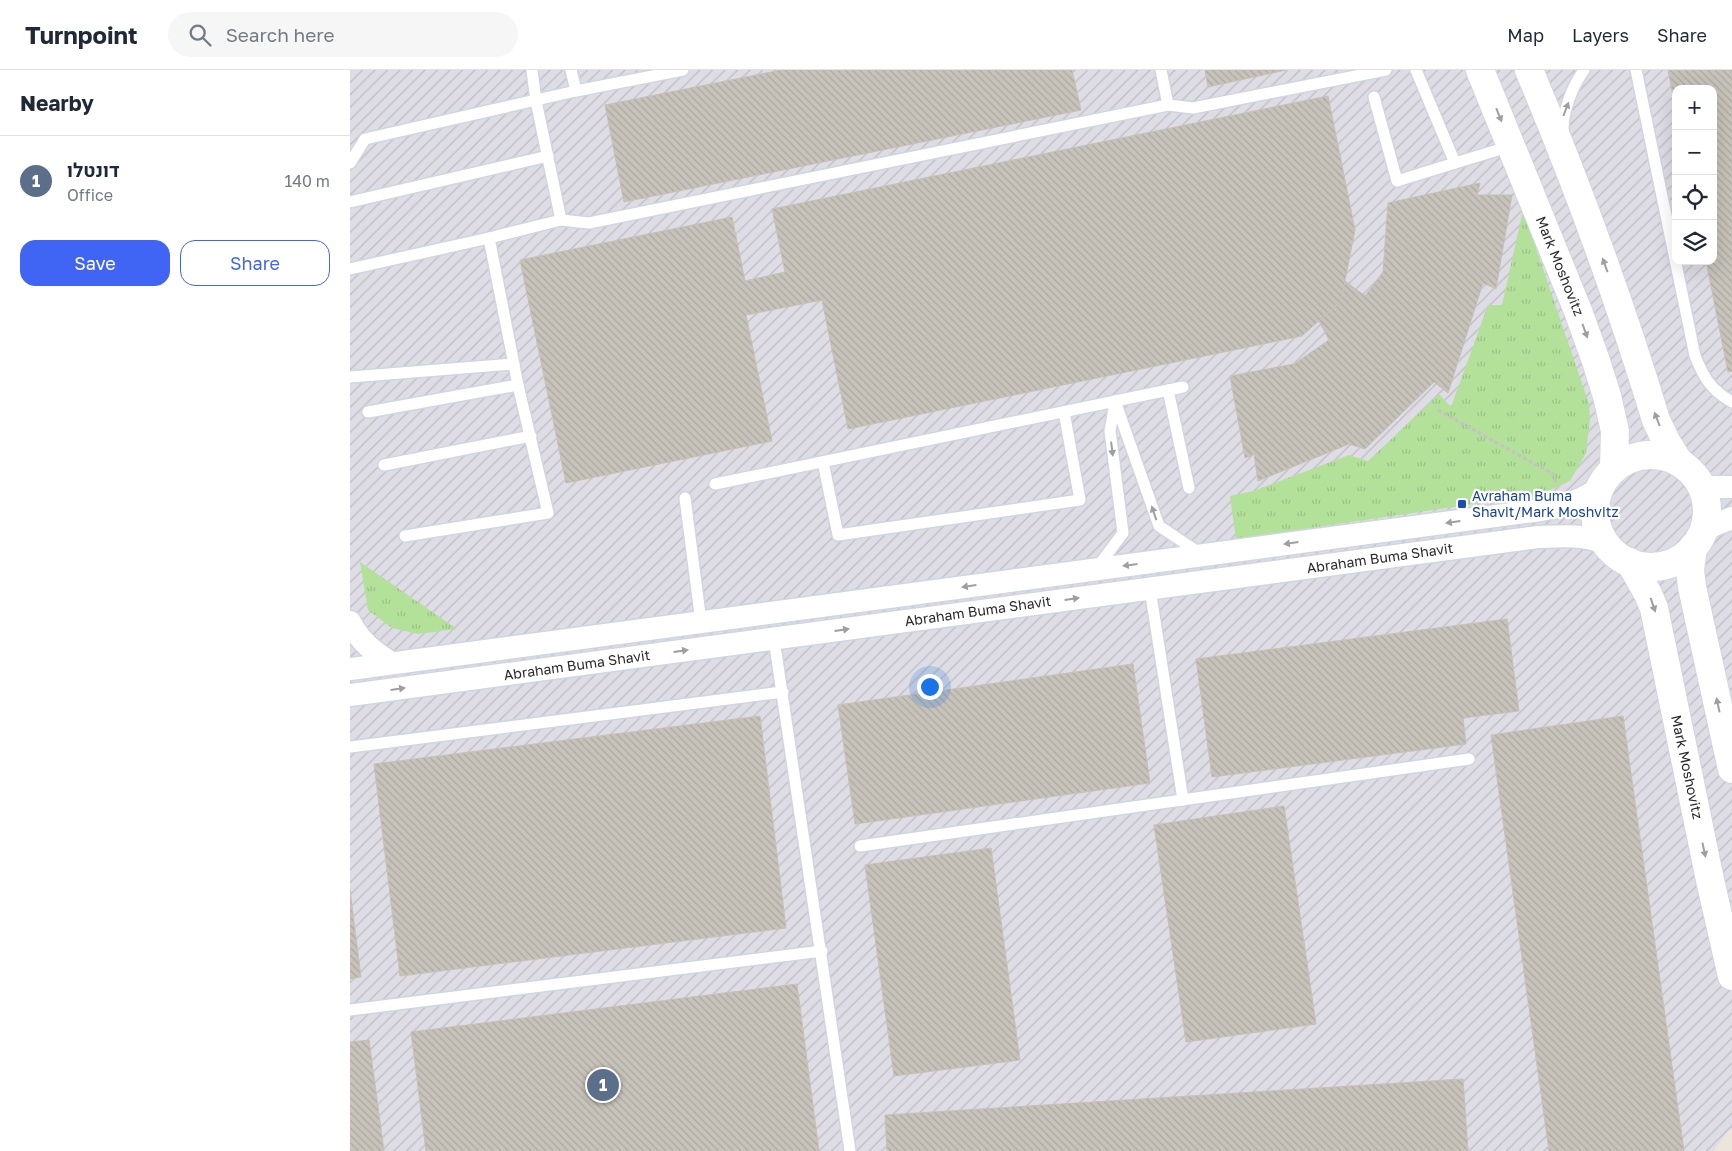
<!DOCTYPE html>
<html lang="en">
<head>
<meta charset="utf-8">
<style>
  body { margin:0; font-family:"Golos Text",Heebo,sans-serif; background:#f6f6f7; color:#1f2937 }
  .controls { position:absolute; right:15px; top:15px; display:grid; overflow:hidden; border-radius:10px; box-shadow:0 5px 20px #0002 }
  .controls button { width:45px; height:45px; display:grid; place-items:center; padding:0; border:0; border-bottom:1px solid #e0e1e3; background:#fff; color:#1f2937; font:25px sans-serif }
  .you { position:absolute; left:579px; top:616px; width:18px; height:18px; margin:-12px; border:4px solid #fff; border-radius:50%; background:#1a73e8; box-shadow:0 0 0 8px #1a73e833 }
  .badge { display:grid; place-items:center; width:32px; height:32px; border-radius:50%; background:#4064f4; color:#fff; font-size:16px; font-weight:700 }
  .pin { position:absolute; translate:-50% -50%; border:2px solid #fff; box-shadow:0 1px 5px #0006 }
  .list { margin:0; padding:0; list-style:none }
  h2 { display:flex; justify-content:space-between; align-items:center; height:65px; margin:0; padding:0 20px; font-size:21px }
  h2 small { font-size:16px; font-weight:400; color:#747a83 }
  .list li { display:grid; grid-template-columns:32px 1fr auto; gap:15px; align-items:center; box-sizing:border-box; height:90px; padding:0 20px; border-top:1px solid #e0e1e3 }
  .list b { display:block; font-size:19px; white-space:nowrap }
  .list p { margin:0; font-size:16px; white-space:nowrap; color:#747a83 }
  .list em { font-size:16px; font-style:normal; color:#747a83 }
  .actions { display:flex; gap:10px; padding:15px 20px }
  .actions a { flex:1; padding:11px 0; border:1px solid #4064f4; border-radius:15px; text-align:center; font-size:18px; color:#4064f4 }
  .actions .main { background:#4064f4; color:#fff }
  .icon { flex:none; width:28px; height:28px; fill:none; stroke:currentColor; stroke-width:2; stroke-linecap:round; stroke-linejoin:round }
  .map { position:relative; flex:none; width:1382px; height:1081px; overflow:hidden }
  header { display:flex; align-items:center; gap:30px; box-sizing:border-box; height:70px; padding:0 25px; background:#fff; border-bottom:1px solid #e0e1e3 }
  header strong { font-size:24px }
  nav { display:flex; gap:28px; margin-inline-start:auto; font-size:18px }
  .search { width:350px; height:45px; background:#f6f6f7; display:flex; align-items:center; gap:12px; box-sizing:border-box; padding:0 18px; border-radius:28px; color:#747a83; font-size:19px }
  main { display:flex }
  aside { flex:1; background:#fff }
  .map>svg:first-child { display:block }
  .industrial { fill:url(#industrial-furrows); fill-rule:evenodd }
  .park { fill:url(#park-tufts) }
  .building { fill:url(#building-back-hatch); stroke:#c7c0b6 }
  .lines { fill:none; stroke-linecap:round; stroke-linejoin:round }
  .lane-casing { stroke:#d1d5e2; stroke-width:14 }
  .street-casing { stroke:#d1d5e2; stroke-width:25 }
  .secondary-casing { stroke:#d1d5e2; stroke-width:30 }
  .path { stroke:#c3c3c3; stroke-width:3; stroke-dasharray:4 2.5; stroke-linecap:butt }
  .lane { stroke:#fff; stroke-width:11 }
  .street { stroke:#fff; stroke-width:22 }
  .secondary { stroke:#fff; stroke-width:28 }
  .oneway { fill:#9f9f9f }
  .transit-dot { fill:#1a4fb4; stroke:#fff; stroke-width:2 }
  .labels { text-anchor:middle; stroke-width:4.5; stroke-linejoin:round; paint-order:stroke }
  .street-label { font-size:14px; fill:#2a2a2a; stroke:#fff }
  .transit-label { font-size:14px; fill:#164399; stroke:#fff; text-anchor:start }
</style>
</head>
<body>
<header>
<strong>Turnpoint</strong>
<div class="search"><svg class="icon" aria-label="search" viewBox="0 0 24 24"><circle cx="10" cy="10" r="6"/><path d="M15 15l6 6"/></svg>Search here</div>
<nav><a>Map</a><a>Layers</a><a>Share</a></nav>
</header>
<main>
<aside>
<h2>Nearby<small></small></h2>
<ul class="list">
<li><span class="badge" style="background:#5c6f8a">1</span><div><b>דונטלו</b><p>Office</p></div><em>140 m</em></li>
</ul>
<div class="actions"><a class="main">Save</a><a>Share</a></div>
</aside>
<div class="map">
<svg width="1382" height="1081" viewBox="0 0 1382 1081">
  <defs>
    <pattern id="industrial-furrows" width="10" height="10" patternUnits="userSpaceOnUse" patternTransform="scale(1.25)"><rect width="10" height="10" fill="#dedce4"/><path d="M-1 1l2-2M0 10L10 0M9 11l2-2" fill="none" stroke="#bfbdc4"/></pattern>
    <pattern id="park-tufts" width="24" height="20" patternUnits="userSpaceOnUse" patternTransform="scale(1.25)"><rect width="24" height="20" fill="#b3e19a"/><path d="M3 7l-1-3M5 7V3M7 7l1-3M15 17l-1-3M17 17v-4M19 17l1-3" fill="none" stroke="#9ac185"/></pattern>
    <pattern id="building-back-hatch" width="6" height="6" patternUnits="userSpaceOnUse" patternTransform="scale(1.25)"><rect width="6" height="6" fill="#c7c3bb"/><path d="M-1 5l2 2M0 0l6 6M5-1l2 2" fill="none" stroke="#aba8a1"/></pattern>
  </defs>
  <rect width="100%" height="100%" fill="#ebe5dc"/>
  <path class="industrial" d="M0,0H1382V1060L1378,1061L1363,1081H0ZM1326,19H1363V191H1326Z"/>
  <g class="park">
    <path d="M1173,140L1239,334L1240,349L1236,383L1220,411L1191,424L886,469L880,426L903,421L999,385L1018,391L1089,324L1101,337L1138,235H1152Z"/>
    <path d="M10,492L107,559L68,564L42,558L18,540Z"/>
  </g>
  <g class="building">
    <path d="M431,0H722L731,40L274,132L255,35Z"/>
    <path d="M855,0H936L858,17Z"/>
    <path d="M1318,0H1382V301L1378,302L1356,191H1363V19H1326V41Z"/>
    <path d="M978,26L1005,160L991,231L952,266L498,359L472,230L396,245L422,371L216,413L170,190L382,147L395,211L435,202L422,139Z"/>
    <path d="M1130,113L1127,125H1162L1146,219L1133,213L1098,323L1084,312L1015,379L999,374L908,411L904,384L895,388L880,306L944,294L979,270L969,251L991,231L995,211L1015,226L1033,202L1038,133Z"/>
    <path d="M1157,549L1169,641L1113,648L1116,674L862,707L846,589Z"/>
    <path d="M783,594L800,713L505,754L488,635Z"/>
    <path d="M410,646L436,858L50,906L24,694Z"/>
    <path d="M1273,646L1334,1081H1199L1141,665Z"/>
    <path d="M934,736L966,954L836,972L804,755Z"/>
    <path d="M641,778L670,990L544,1006L515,795Z"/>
    <path d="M0,820L11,907L0,909Z"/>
    <path d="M447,914L469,1081H76L61,962Z"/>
    <path d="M19,970L34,1081H0V972Z"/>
    <path d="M1113,1009L1118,1081H537L535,1045Z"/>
  </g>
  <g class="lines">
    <g class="lane-casing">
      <g id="lane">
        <path d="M182,0L186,31L211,150"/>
        <path d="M1286,0L1345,286C1354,308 1361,320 1382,332"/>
        <path d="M226,21L333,0"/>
        <path d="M1024,27L1047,111L1105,93L1066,0"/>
        <path d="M818,35L843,38L1036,0"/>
        <path d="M1213,61C1213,40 1222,17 1234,0"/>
        <path d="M0,93L15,69L226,21L221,0"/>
        <path d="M1105,93L1161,76"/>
        <path d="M0,132L198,86"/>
        <path d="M0,199L139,168L211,150L239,153L818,35L811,0"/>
        <path d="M0,307L164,294"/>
        <path d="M818,320L839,418"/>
        <path d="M765,331L809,456L851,484"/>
        <path d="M18,342L168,315"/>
        <path d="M473,392L488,465L730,430L714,342"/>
        <path d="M34,395L181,366"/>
        <path d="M365,414L833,317"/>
        <path d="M335,428L351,552"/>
        <path d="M55,466L198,443L168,315L139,168"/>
        <path d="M746,499L773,463L760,361L765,333"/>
        <path d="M800,519L833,730"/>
        <path d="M424,569L500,1081"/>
        <path d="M0,677L433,622"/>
        <path d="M510,776L1119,689"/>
        <path d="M0,940L472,881"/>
      </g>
    </g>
    <g class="street-casing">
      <g id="street">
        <path d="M1353,417H1382"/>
        <path d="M1352,463L1362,456L1382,448"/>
        <path d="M0,552C10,572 23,581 41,593"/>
        <path d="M0,599L1191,440C1213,436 1233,431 1250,417"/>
        <path d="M0,625L1188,467C1212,466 1233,464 1256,473"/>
      </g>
    </g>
    <g class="secondary-casing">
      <g id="secondary">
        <path d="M1130,0L1228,241L1246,291L1257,326L1265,361L1264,399"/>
        <path d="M1179,0C1227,114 1270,231 1306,350L1317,373L1329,392"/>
        <circle cx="1301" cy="441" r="56"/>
        <path d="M1343,477L1340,500L1342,517L1382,699"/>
        <path d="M1280,492L1298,524L1304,538L1360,810L1382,906"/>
      </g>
    </g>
    <path class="path" d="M1088,340L1203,404L1206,413"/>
    <use href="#lane" class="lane"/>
    <use href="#street" class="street"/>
    <use href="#secondary" class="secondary"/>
  </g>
  <defs><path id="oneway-solid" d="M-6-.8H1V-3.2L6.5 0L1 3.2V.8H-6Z" transform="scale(1.25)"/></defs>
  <g class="oneway">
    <use href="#oneway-solid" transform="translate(1216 39) rotate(-69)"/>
    <use href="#oneway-solid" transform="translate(1149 45) rotate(68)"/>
    <use href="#oneway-solid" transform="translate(1255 195) rotate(-110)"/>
    <use href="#oneway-solid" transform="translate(1235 261) rotate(70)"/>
    <use href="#oneway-solid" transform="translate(1307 349) rotate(-111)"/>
    <use href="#oneway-solid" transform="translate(762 379) rotate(83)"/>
    <use href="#oneway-solid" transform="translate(804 443) rotate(-109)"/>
    <use href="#oneway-solid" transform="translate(1103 452) rotate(172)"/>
    <use href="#oneway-solid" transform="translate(941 473) rotate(172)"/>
    <use href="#oneway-solid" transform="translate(780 495) rotate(173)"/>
    <use href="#oneway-solid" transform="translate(619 516) rotate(172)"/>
    <use href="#oneway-solid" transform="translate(722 529) rotate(-8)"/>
    <use href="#oneway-solid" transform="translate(1303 535) rotate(71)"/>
    <use href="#oneway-solid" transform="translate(492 560) rotate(-8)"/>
    <use href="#oneway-solid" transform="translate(331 581) rotate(-8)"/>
    <use href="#oneway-solid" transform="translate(48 619) rotate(-8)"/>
    <use href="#oneway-solid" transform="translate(1368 635) rotate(-102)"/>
    <use href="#oneway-solid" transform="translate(1354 780) rotate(78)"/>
  </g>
  <rect class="transit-dot" x="1107" y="429" width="10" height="10" rx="2.5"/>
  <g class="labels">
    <g class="street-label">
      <text transform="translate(1210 196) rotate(68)" y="5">Mark Moshovitz</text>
      <text transform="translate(1030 488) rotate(-8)" y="5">Abraham Buma Shavit</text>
      <text transform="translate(628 541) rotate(-8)" y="5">Abraham Buma Shavit</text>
      <text transform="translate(227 595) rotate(-8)" y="5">Abraham Buma Shavit</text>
      <text transform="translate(1337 697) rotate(78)" y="5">Mark Moshovitz</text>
    </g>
    <g class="transit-label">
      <text x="1122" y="431">Avraham Buma<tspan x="1122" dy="16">Shavit/Mark Moshvitz</tspan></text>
    </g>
  </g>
</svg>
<div class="controls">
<button>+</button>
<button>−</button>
<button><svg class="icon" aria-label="locate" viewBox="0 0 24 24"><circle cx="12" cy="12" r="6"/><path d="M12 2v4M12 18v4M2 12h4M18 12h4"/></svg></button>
<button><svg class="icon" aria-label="layers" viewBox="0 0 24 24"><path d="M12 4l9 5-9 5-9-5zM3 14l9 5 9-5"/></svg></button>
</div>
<div class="you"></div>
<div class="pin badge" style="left:253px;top:1015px;background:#5c6f8a">1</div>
</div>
</main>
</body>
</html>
